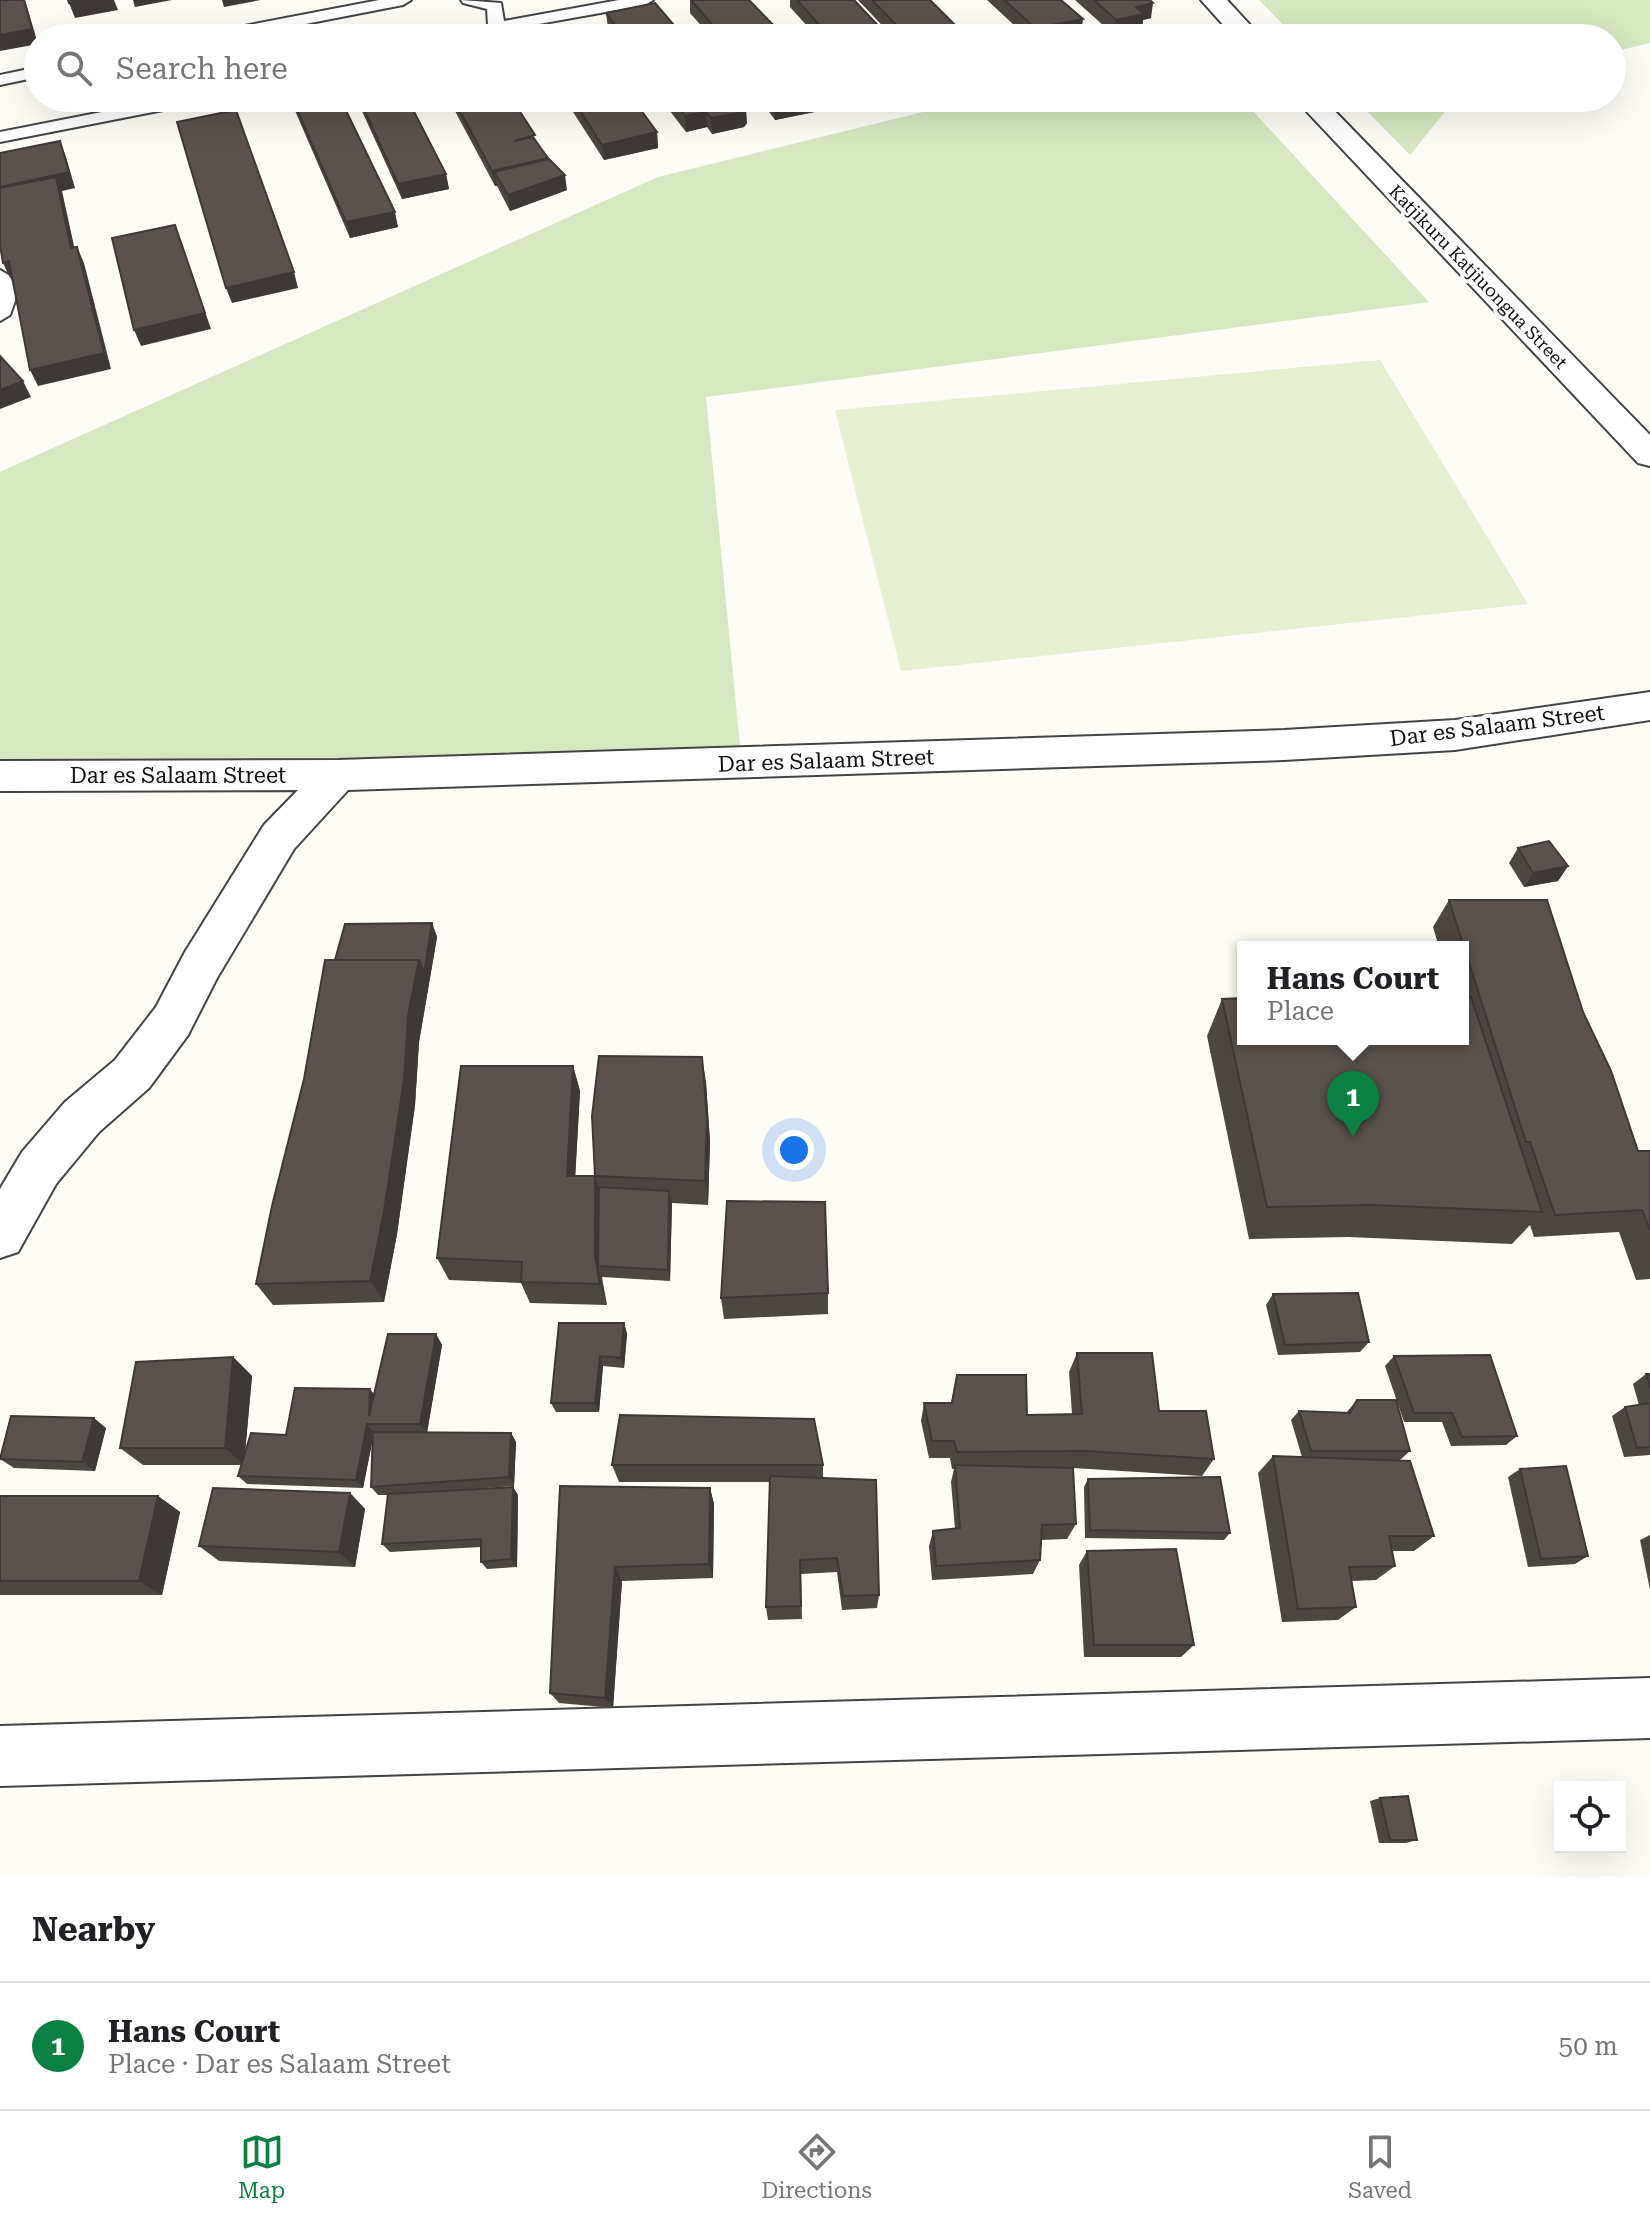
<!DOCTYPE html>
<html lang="en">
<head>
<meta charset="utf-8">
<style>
  body { margin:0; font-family:"Roboto Serif",serif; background:#f2f2f2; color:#202124 }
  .controls { position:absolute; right:24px; bottom:24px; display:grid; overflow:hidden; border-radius:0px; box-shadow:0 8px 32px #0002 }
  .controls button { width:72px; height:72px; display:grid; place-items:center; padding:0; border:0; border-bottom:2px solid #e0e0e0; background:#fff; color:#202124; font:40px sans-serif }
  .you { position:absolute; left:794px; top:1150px; width:28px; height:28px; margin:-20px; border:6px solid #fff; border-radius:50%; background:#1a73e8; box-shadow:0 0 0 12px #1a73e833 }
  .badge { display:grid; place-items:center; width:52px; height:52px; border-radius:50%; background:#0b8043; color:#fff; font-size:26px; font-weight:700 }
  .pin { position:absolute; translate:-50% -66px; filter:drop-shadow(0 2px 4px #0008) }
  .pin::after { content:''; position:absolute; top:42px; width:28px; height:24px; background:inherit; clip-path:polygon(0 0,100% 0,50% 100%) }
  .popup { position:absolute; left:1237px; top:941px; width:232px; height:104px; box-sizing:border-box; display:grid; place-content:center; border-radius:0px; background:#fff; filter:drop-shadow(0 2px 6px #0005); font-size:26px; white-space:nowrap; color:#757577 }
  .popup b { font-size:30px; color:#202124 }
  .popup::after { content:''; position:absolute; left:50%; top:100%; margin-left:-16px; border:16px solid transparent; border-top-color:#fff }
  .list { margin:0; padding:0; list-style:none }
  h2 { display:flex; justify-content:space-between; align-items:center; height:104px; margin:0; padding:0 32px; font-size:34px }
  h2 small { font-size:26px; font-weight:400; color:#757577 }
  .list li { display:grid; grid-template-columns:52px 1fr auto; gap:24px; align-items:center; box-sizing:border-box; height:128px; padding:0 32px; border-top:2px solid #e0e0e0 }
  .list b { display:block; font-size:30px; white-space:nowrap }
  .list p { margin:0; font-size:26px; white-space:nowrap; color:#757577 }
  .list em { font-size:26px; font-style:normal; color:#757577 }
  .icon { flex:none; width:44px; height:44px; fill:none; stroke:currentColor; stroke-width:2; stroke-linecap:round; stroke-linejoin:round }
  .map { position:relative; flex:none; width:1650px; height:1877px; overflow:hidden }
  .search { position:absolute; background:#fff; box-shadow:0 8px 32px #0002; left:24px; right:24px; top:24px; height:88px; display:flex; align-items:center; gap:20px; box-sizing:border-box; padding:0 28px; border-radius:44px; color:#757577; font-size:30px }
  .sheet { height:232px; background:#fff }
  nav { display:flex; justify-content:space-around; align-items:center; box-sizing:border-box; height:112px; border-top:2px solid #e0e0e0; background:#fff; font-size:22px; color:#757577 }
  nav a { display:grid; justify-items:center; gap:4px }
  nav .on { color:#0b8043 }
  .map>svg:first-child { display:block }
  .green { fill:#d6e7c1 }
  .pitch { fill:#e6efd2 }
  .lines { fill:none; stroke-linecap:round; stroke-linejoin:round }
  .service-casing { stroke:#444; stroke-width:4 }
  .minor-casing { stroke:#444; stroke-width:4 }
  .tertiary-casing { stroke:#444; stroke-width:4 }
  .service { fill:#fff; fill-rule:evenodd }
  .minor { fill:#fff; fill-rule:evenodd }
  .tertiary { fill:#fff; fill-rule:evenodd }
  .wall { fill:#4d4743 }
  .shaded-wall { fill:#3e3937 }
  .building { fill:#59524e; stroke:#3e3937; stroke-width:2 }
  .labels { text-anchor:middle; stroke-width:8; stroke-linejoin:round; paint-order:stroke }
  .far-street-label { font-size:18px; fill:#111; stroke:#fff }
  .street-label { font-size:22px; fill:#111; stroke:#fff }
</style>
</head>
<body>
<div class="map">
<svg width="1650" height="1877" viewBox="0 0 1650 1877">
  <rect width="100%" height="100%" fill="#fefcf6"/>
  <g class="green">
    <path d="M1259,0H1650V43L1612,52V38H1296Z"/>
    <path d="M980,98H1241L1429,302L706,397L741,756L0,770V472L4,470L658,177Z"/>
    <path d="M1354,98H1456L1410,155Z"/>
  </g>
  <path class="pitch" d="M1380,360L1528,604L901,671L835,410Z"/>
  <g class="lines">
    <g class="service-casing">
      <g id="service">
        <path d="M379,0H411L403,5L233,38H200L208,33Z"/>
        <path d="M461,0L501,3L504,21L619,0H653L645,5L500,31L483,38H461L488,25L487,9L463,3Z"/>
        <path d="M38,67V77L0,85V75Z"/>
        <path d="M173,98H207L199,103L0,142V132Z"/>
        <path d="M0,270L10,276L17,295L10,315L0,321Z"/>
      </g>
    </g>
    <g class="minor-casing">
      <g id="minor">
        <path d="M1650,692V720L1455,750L1284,760L348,790L294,849L217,978L188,1035L149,1088L99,1132L56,1184L18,1252L0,1258V1189L22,1152L65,1102L115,1060L156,1007L185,952L264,825L298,790L0,791V761L338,760L1284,730L1455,720Z"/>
        <path d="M1650,1678V1738L0,1786V1726Z"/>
      </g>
    </g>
    <g class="tertiary-casing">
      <g id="tertiary">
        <path d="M1201,0H1227L1262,38H1235Z"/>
        <path d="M1294,98H1322L1650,435V466L1638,463Z"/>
      </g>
    </g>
    <use href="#service" class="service"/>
    <use href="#minor" class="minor"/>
    <use href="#tertiary" class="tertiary"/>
  </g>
  <g class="wall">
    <path d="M690,0H749L781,33L782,38H712L690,13Z"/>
    <path d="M790,0H854L890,38H818L790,7Z"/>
    <path d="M858,0H930L968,38H894Z"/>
    <path d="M987,0H1061L1081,34L1060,38H1028Z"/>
    <path d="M1075,0H1150L1151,18L1143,20L1142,28L1114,35Z"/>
    <path d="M606,13L685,38H615L608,28Z"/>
    <path d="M291,98H340L398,227L350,238L293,106Z"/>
    <path d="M356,98H407L446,174L449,189L402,199Z"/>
    <path d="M448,98H511L536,141L567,190L510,211L497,186H495Z"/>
    <path d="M564,98H632L657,132L658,148L604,160Z"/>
    <path d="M660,98H737L747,123L744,127L712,134L707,127L686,132Z"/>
    <path d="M759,98H829V109L775,120Z"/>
    <path d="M1518,848L1568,866L1558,881L1524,887L1509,863Z"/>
    <path d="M1449,900L1583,1012L1638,1151H1650V1279L1636,1280L1619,1232L1534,1237L1530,1225L1512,1244L1348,1237L1249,1239L1207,1036L1222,999L1463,1039V947H1439L1433,927Z"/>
    <path d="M432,923L437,937L419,1042L415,1105L397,1234L384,1302L273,1305L256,1284Z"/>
    <path d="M573,1066L580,1091L575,1176H595L706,1082L710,1142L708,1205L672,1203L670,1281L602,1277L607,1305L530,1303L521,1283L449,1280L437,1258Z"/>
    <path d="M828,1293V1314L724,1319L721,1298Z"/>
    <path d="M1273,1294L1369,1342L1360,1352L1278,1355L1266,1305Z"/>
    <path d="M624,1323L627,1334L624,1368L603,1366L599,1412H556L551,1403Z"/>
    <path d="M436,1334L442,1345L427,1432L511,1433L516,1442L514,1486L429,1492L513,1487L518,1495L517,1567L487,1569L481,1562V1547L390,1552L382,1544L388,1495H378L371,1487L372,1442L363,1488L247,1484L238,1476L241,1465H143L120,1448L233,1357L252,1376L245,1451L286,1435L374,1394Z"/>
    <path d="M1077,1353L1159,1411L1214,1459L1202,1476L1073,1468L1076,1524L1067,1539L1041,1540L1040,1560L1033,1574L932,1580L929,1546L933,1531L955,1529L951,1482L954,1469H952L950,1458H929L921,1421L924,1403H951L957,1375L1027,1415L1072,1414L1069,1372Z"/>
    <path d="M1394,1356L1517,1436L1506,1445L1451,1446L1442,1422H1404L1385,1366Z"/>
    <path d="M1646,1374H1650V1455L1624,1457L1612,1416L1625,1407L1639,1405L1633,1384Z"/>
    <path d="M1357,1400L1410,1451L1400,1460L1434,1536L1414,1551H1392L1395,1566L1376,1580L1351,1581L1356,1607L1338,1620L1282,1622L1258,1473L1273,1456L1302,1457L1291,1420L1299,1411L1346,1413Z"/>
    <path d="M106,1428L95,1471L14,1468L0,1459Z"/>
    <path d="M612,1465H823V1478L879,1595L877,1608L842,1610L837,1572L801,1574L802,1619L768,1620L766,1607L770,1482H619Z"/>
    <path d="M1520,1469L1588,1556L1575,1564L1528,1567L1508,1477Z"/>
    <path d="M1088,1479L1230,1533L1224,1540L1085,1538L1084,1487Z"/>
    <path d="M560,1486L710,1488L714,1504L713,1578L622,1581L613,1708L559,1703L550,1693Z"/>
    <path d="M350,1493L365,1509L355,1567L219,1561L199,1546Z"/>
    <path d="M0,1496H158L180,1512L162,1595H0Z"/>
    <path d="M1650,1535V1590L1640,1540Z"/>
    <path d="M1087,1551L1194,1645L1181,1657H1084L1079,1565Z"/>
    <path d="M1380,1798L1417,1840L1406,1843H1379L1370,1801Z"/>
  </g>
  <g class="shaded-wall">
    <path d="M24,0H25L38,44L0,51V35Z"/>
    <path d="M87,0H114L118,10L75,18L69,3Z"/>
    <path d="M133,0H172L135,7Z"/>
    <path d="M222,0H261L224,7Z"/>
    <path d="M1153,3L1151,18L1143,20L1142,28L1114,35L1116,20L1136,7Z"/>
    <path d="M1083,19L1081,34L1060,38H1034L1035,28Z"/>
    <path d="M808,98H829V109L775,120V105Z"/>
    <path d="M746,108L747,123L744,127L712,134L711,118Z"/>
    <path d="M706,112L707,127L686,132L685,116Z"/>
    <path d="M657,132L658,148L604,160L602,145Z"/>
    <path d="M60,141L66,157L75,188L62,191L78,264L0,204V187Z"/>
    <path d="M548,158L550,173L494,172L497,186H495L492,171Z"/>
    <path d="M446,174L449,189L402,199L398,184Z"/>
    <path d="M565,175L567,190L510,211L508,195Z"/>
    <path d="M395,212L398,227L350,238L346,222Z"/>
    <path d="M181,241L211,329L141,346L134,330Z"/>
    <path d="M77,247L84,263L111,369L38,386L30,370Z"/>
    <path d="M9,261L17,277L10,278L3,263Z"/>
    <path d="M294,272L298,288L232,303L226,288Z"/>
    <path d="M23,381L31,397L0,409V390Z"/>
    <path d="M1568,866L1558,881L1524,887L1533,873Z"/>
    <path d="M432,923L437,937L419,1042L415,1105L397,1234L384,1302L370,1281L408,1016L419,960Z"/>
    <path d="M702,1057L706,1082L710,1142L708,1205L705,1181Z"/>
    <path d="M573,1066L580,1091L574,1200L567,1176Z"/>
    <path d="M595,1176L602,1199L598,1266L607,1305L600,1284L595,1256Z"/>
    <path d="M669,1191L672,1202L670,1281L668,1270Z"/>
    <path d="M624,1323L627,1334L624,1368L621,1358Z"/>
    <path d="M436,1334L442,1345L427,1433L420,1424Z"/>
    <path d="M600,1356L603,1366L599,1412L595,1403Z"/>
    <path d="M233,1357L252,1376L244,1465L225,1448Z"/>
    <path d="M370,1389L378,1399L376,1425L369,1416Z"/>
    <path d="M94,1418L106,1428L95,1471L82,1462Z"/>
    <path d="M367,1424L374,1433L363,1488L356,1480Z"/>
    <path d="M511,1433L516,1442L514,1486L509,1477Z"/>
    <path d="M513,1487L518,1495L517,1567L511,1559Z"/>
    <path d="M710,1488L714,1504L713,1578L709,1564Z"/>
    <path d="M350,1493L365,1509L355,1567L339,1552Z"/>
    <path d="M158,1496L180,1512L162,1595L139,1581Z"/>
    <path d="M615,1567L622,1581L613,1708L605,1698Z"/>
  </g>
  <g class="building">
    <path d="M0,0H24L32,29L0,35Z"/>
    <path d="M68,0H87L69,3Z"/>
    <path d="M691,0H749L781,33H777L782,38H724Z"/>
    <path d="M797,0H854L890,38H831Z"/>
    <path d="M872,0H930L968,38H909Z"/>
    <path d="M1004,0H1061L1083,19L1035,28Z"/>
    <path d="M1094,0H1150L1153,3L1136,7L1144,14L1116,20Z"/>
    <path d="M655,3L685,38H625L606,13Z"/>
    <path d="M584,32L588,38H550Z"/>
    <path d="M292,98H340L395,212L346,222Z"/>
    <path d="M359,98H407L446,174L398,184Z"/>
    <path d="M453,98H511L535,135L514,141L533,137L548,158L492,171Z"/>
    <path d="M572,98H632L657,132L602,145Z"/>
    <path d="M671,98H737L746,108L743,112L711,118L706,112L685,116Z"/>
    <path d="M770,98H808L775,105Z"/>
    <path d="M236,110L294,272L226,288L177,122Z"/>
    <path d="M60,141L69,172L0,187V153Z"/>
    <path d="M549,159L565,175L508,195L494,172Z"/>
    <path d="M56,177L71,248L77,247L104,353L30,370L9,261L3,263L0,245V188Z"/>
    <path d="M175,225L205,313L134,330L112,238Z"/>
    <path d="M0,356L23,381L0,390Z"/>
    <path d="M1549,841L1568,866L1533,873L1518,848Z"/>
    <path d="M1449,900H1547L1583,1012L1611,1071L1638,1151H1650V1230L1642,1210L1555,1215L1530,1142H1526Z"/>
    <path d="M432,923L424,973L419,960H335L345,924Z"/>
    <path d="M325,960H419L408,1016L404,1080L384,1211L370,1281L256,1284L272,1206L304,1079Z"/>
    <path d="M1463,997H1471L1542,1212L1370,1205L1267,1207L1222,999L1243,998V1039H1463Z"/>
    <path d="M599,1056L702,1057L707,1118L705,1181L595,1176V1256L600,1284L521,1282L522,1262L437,1258L461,1066H573L567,1176H595L592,1116Z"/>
    <path d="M599,1187L669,1191L668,1270L598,1266Z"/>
    <path d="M727,1201L825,1202L828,1293L721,1298Z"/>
    <path d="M1358,1293L1369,1342L1285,1345L1273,1294Z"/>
    <path d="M559,1323H624L621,1358L600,1356L595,1403H551Z"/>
    <path d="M388,1334H436L420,1424H367L356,1480L238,1476L251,1433L286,1435L295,1388L370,1389L369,1416Z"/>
    <path d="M1077,1353H1152L1159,1411H1206L1214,1459L1085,1451L957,1452L954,1441H932L924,1403H952L957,1375H1026L1027,1415L1082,1414Z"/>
    <path d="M1490,1355L1517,1436L1462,1437L1452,1413H1414L1394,1356Z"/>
    <path d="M233,1357L225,1448H120L136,1362Z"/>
    <path d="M1646,1374H1650V1388Z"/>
    <path d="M1357,1400H1396L1410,1451H1311L1299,1411L1350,1413Z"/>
    <path d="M1650,1403V1447L1637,1448L1625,1407Z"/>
    <path d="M620,1415L814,1419L823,1465H612Z"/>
    <path d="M11,1416L94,1418L82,1462L0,1459Z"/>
    <path d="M373,1432L511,1433L509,1477L371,1487Z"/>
    <path d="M1273,1456L1410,1461L1434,1536H1389L1395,1566L1349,1567L1356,1607L1298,1609Z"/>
    <path d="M955,1465L1073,1468L1076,1524L1042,1525L1040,1560L936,1566L933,1531L960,1528Z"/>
    <path d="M1566,1466L1588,1556L1541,1559L1520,1469Z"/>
    <path d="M770,1476L876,1480L879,1595L843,1596L837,1558L800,1560L801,1606L766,1607Z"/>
    <path d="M1220,1477L1230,1533L1090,1530L1088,1479Z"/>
    <path d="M560,1486L710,1488L709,1564L615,1567L605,1698L550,1693Z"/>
    <path d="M513,1487L511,1559L481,1562V1539L382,1544L388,1494Z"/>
    <path d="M213,1488L350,1493L339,1552L199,1546Z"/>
    <path d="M0,1496H158L139,1581H0Z"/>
    <path d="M1176,1549L1194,1645H1094L1087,1551Z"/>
    <path d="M1408,1796L1417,1840H1390L1380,1798Z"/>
  </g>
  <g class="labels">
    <g class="far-street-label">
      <text transform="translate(1478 277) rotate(46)" y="6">Katjikuru Katjiuongua Street</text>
    </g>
    <g class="street-label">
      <text transform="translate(1497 725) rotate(-7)" y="8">Dar es Salaam Street</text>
      <text transform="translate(826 760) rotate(-2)" y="8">Dar es Salaam Street</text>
      <text x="178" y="783">Dar es Salaam Street</text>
    </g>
  </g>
</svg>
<div class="controls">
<button><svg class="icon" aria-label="locate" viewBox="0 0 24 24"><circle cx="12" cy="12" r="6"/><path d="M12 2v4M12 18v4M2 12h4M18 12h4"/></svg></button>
</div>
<div class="you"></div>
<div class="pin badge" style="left:1353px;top:1137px">1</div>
<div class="popup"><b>Hans Court</b>Place</div>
<div class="search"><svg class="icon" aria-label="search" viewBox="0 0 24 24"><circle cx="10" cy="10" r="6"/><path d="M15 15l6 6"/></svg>Search here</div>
</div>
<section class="sheet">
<h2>Nearby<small></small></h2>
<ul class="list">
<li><span class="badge">1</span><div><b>Hans Court</b><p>Place · Dar es Salaam Street</p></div><em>50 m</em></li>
</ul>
</section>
<nav>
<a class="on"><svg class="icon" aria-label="map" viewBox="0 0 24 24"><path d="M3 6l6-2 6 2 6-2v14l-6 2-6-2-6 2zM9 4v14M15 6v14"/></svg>Map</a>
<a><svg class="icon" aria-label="directions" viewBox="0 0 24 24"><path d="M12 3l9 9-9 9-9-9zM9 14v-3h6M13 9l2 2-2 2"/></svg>Directions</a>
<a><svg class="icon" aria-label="saved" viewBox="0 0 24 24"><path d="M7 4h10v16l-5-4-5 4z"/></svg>Saved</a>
</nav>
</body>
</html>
